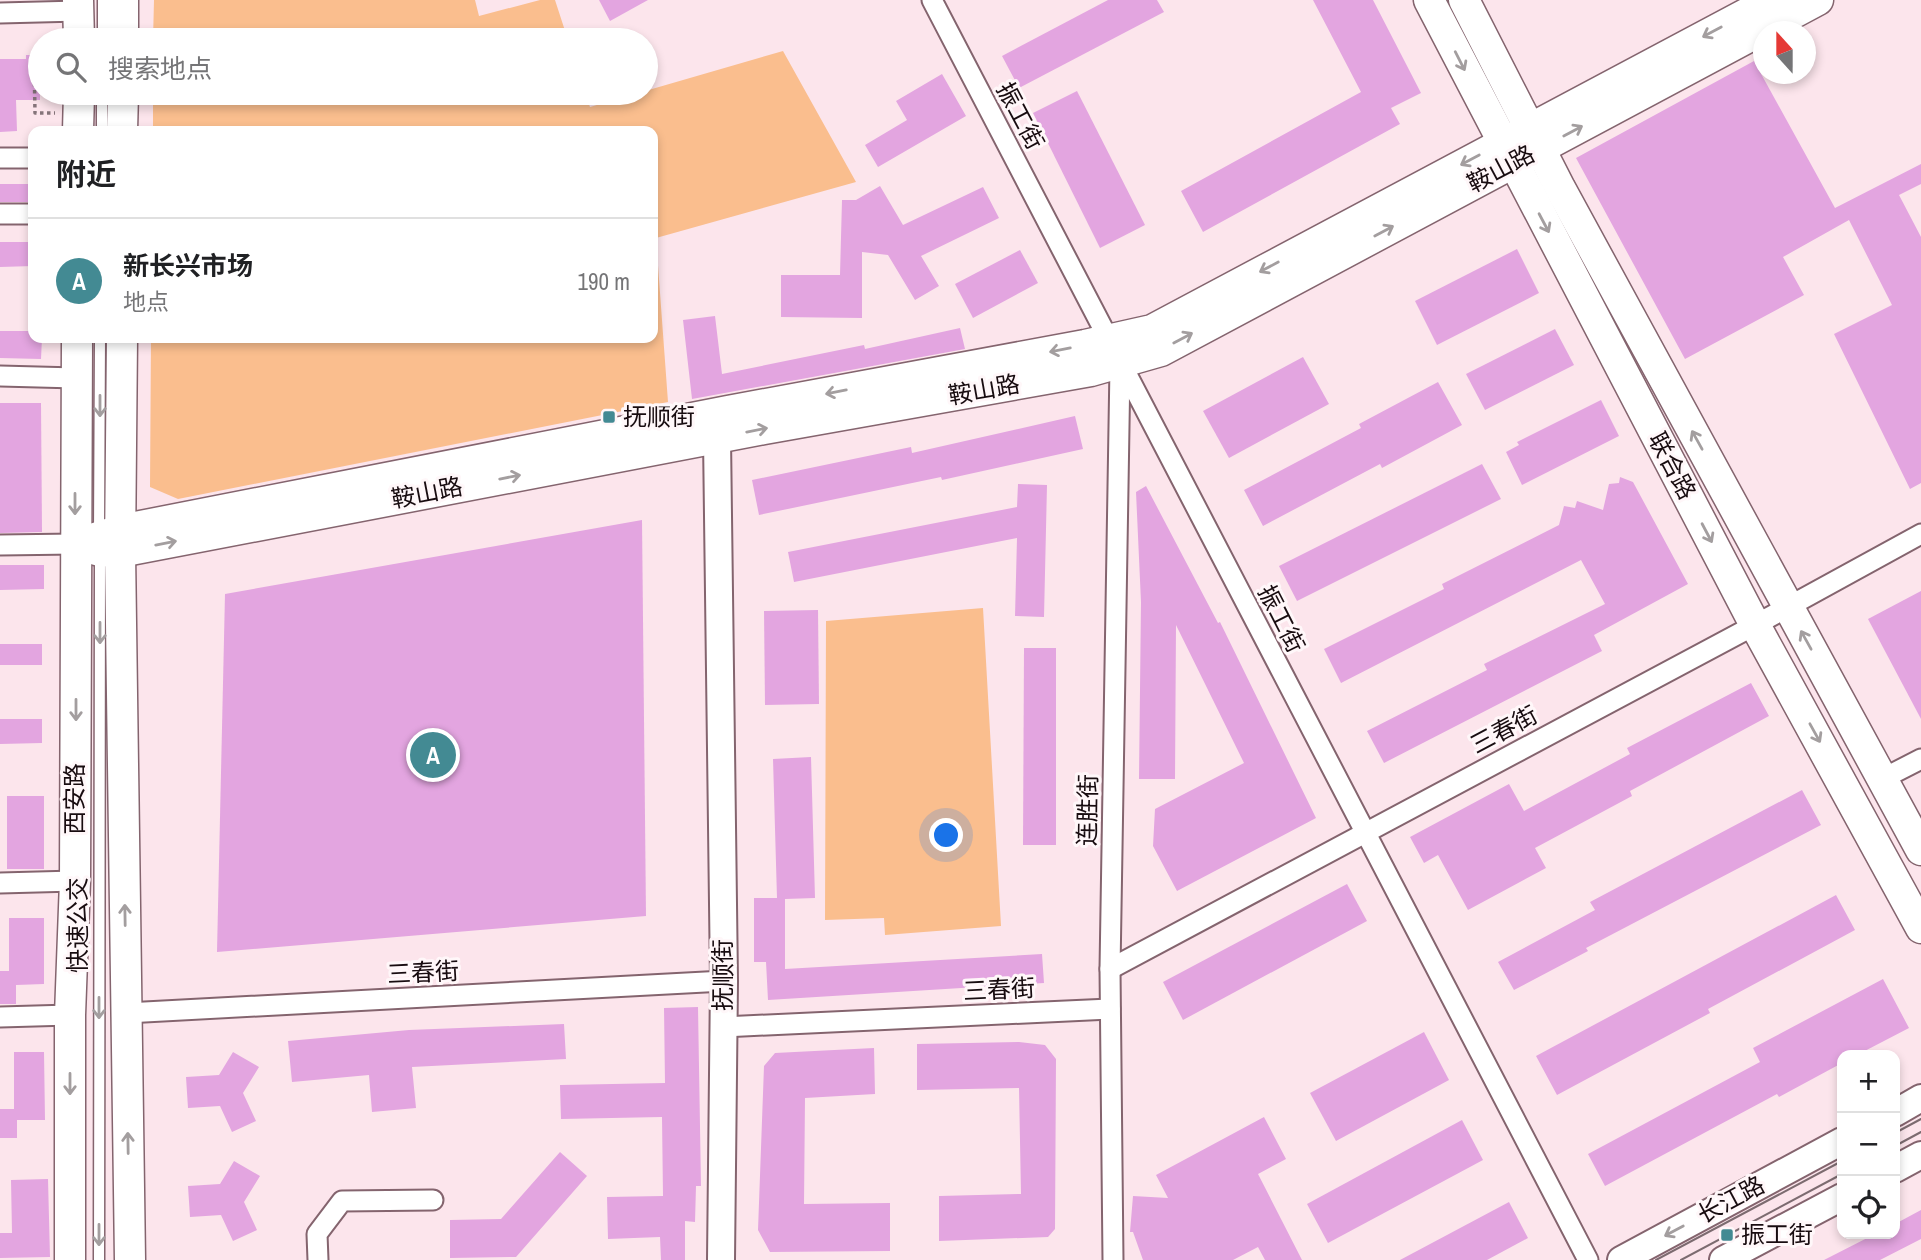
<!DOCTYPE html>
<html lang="zh">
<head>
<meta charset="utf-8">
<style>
  body { margin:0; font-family:"Archivo Narrow","Noto Sans SC",sans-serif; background:#f6f6f6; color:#202124 }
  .controls { position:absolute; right:21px; bottom:21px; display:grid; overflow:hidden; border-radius:14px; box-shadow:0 4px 10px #0003 }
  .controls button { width:63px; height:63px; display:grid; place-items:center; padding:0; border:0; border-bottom:2px solid #e0e0e0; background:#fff; color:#202124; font:35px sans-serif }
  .compass { position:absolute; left:1753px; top:21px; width:63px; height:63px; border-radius:50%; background:#fff; box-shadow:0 4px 10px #0003; rotate:339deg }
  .you { position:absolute; left:947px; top:836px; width:24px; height:24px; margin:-18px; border:5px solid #fff; border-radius:50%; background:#1a73e8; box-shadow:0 0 0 10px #1a73e833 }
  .badge { display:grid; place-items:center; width:46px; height:46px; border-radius:50%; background:#438a93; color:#fff; font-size:23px; font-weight:700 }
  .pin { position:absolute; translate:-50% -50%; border:4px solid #fff; box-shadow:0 2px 7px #0006 }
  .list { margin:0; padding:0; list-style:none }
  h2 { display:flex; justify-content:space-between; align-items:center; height:91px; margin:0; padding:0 28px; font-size:30px }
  h2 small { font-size:23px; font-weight:400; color:#757577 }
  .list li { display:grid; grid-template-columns:46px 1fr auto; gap:21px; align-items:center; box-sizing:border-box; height:126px; padding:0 28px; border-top:2px solid #e0e0e0 }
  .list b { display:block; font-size:26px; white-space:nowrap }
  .list p { margin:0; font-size:23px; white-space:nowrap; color:#757577 }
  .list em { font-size:23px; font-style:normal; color:#757577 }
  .icon { flex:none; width:38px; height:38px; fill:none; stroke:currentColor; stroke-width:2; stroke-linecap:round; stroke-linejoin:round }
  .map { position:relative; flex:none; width:1921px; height:1260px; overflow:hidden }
  .search { position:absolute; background:#fff; box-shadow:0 4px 10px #0003; left:28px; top:28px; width:630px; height:77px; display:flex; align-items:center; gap:18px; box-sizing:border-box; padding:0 24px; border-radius:38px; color:#757577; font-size:26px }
  .panel { position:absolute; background:#fff; box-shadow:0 4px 10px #0003; left:28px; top:126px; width:630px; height:217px; border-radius:14px }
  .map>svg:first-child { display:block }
  .green { fill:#fabe8e }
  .building { fill:#e3a5e0 }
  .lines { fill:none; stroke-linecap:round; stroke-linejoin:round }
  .lane-casing { stroke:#84646e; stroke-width:13 }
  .street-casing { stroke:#84646e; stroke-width:23 }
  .secondary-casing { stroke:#84646e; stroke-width:30 }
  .primary-casing { stroke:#84646e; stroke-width:33 }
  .path { stroke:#85747a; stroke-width:3.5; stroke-dasharray:3.5 3.5; stroke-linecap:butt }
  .lane { stroke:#fff; stroke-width:10 }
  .street { stroke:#fff; stroke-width:19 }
  .secondary { stroke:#fff; stroke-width:26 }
  .primary { stroke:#fff; stroke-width:30 }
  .tram { stroke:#7c6b70; stroke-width:2 }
  .oneway { stroke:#a39e9f }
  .poi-dot { fill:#438a93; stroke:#fff7f9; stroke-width:2.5 }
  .labels { text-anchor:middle; stroke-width:6; stroke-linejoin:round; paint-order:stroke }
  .street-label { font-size:24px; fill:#180c10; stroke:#fff7f9 }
  .poi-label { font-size:24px; fill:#180c10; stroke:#fff7f9; text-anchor:start }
</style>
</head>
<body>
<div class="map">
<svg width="1921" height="1260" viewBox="0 0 1921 1260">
  <rect width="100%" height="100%" fill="#fce5ec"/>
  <g class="green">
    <path d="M154,0H475L479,16L540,0H555L568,40H153Z"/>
    <path d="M783,51L856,182L656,238L668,402L178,499L150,487L151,338H653V131H153V93H585L590,107Z"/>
    <path d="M983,608L1001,926L885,935L884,918L825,920L826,621Z"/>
  </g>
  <g class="building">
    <path d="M599,0H648L610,21Z"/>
    <path d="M1108,0H1157L1164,12L1019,88L1002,56Z"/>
    <path d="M1313,0H1373L1421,93L1391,108L1400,124L1203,232L1181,191L1361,92Z"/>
    <path d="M26,55H40V100H16L17,131L0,132V59H26Z"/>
    <path d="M1754,61L1835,208L1921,164V184L1899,195L1921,237V483L1910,489L1834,334L1892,305L1849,220L1783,257L1804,295L1685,359L1576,158Z"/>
    <path d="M942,74L966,116L878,167L865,145L907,120L896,101Z"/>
    <path d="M1077,91L1145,225L1100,248L1033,113Z"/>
    <rect x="0" y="184" width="33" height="18"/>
    <path d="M880,186L903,225L983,187L999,218L921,256L939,286L915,300L888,255L862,252V318L781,317V275H840L842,200H856Z"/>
    <path d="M0,242H33V266L0,267Z"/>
    <path d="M1517,249L1539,293L1437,345L1415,301Z"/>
    <path d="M1020,250L1038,283L973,318L955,284Z"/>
    <path d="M715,316L722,374L864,345L865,349L960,328L965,349L692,399L683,320Z"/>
    <path d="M1555,329L1574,365L1485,410L1466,374Z"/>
    <path d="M0,331H33V338H42L41,359L0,358Z"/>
    <path d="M1303,357L1329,404L1229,458L1203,411Z"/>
    <path d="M1438,382L1462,425L1382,468L1380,464L1263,526L1244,490L1361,428L1359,424Z"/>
    <path d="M1601,400L1619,436L1522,485L1506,452L1519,445L1517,442Z"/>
    <path d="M0,403H41L42,532L0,533Z"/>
    <path d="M1075,416L1083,449L942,480L941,477L759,515L752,480L911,447L912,453Z"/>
    <path d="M1482,464L1501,499L1297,601L1279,566Z"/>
    <path d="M1620,477L1633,482L1688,584L1594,635L1602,651L1384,763L1367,731L1487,670L1484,664L1605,604L1581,560L1341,683L1324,649L1444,589L1442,584L1559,525L1564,506L1575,508L1577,501L1603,510L1609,484L1619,483Z"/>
    <path d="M1018,484L1047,485L1044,617L1015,616L1017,538L794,582L788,552L1017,507Z"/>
    <path d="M1146,486L1218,623L1220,622L1316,818L1177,891L1153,846L1155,809L1244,763L1176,625L1175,779H1139L1141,602L1136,492Z"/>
    <path d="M642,520L646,916L217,952L225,594Z"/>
    <path d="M0,565H44V589L0,590Z"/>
    <path d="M1921,591V719L1868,619Z"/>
    <path d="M818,610L819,704L765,705L764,611Z"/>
    <rect x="0" y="644" width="42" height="21"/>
    <path d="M1024,648H1056V845H1023Z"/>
    <path d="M1751,683L1769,716L1630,791L1632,796L1535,848L1546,868L1468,910L1438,855L1424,863L1410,837L1509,784L1524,811L1630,754L1627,748Z"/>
    <path d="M0,719H42V743L0,744Z"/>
    <path d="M811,757L815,898L785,899V969L1042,954L1044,983L768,1000L766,962H754V898H777L773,759Z"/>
    <path d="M1802,790L1821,825L1586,948L1588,951L1514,990L1498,962L1595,910L1590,902Z"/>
    <rect x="7" y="796" width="37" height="73"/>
    <path d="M1347,884L1367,921L1183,1020L1163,982Z"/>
    <path d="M1836,895L1855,930L1708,1009L1710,1013L1557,1095L1536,1056Z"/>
    <path d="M9,918H44V984L16,985V1004H0V971H9Z"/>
    <path d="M1883,979L1909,1028L1857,1055H1842V1063L1779,1097L1777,1094L1605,1186L1588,1154L1760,1062L1753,1048Z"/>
    <path d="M698,1007L701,1186H696L695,1222L685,1221V1260H661L660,1237L608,1239L607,1197L663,1196L662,1117L561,1119L560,1085L665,1083L664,1008Z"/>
    <path d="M564,1024L566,1059L412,1067L416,1108L372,1112L369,1075L292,1082L288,1041L409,1030Z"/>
    <path d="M1424,1032L1449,1080L1336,1141L1310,1093Z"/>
    <path d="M1019,1042L1045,1045L1056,1059L1055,1229L1048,1237L939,1241V1196L1021,1194L1019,1088L917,1090V1044Z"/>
    <path d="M874,1048L875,1094L805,1098L804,1204L890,1203V1251L770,1252L758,1230L764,1066L775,1053Z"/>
    <path d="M14,1052H44L45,1120H17V1138H0V1109H14Z"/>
    <path d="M233,1052L259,1067L243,1093L256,1121L232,1132L220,1106L188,1108L186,1077L219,1075Z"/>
    <path d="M1264,1117L1286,1159L1258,1174L1302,1260H1265L1258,1247L1233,1260H1143L1133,1232H1130L1133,1196L1168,1198L1156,1175Z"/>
    <path d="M1462,1120L1483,1160L1328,1243L1307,1204Z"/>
    <path d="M560,1152L587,1176L516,1257L450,1258V1220L501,1219Z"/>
    <path d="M234,1161L260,1176L244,1202L257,1230L233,1241L221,1215L190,1217L188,1186L220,1184Z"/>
    <path d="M48,1179L50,1257L0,1258V1233H12L11,1180Z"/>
    <path d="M1509,1202L1528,1238L1487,1260H1400Z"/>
    <path d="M1921,1210V1239L1880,1260H1824L1875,1234H1895V1224Z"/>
  </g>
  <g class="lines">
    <g class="lane-casing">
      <g id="lane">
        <path d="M103,40V0"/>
        <path d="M102,131V93"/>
        <path d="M99,533L100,338"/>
        <path d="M99,1260L100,555"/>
      </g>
    </g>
    <g class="street-casing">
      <g id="street">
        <path d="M932,0L1588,1260"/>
        <path d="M0,13L79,11"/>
        <path d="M0,158H33"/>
        <path d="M0,214H33"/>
        <path d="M0,376L76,378"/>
        <path d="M0,545L75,544"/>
        <path d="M1882,779L1921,759"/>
        <path d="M0,883L75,881"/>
        <path d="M1110,969L1755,625L1921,534"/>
        <path d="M126,1013L724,981"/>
        <path d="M0,1017L70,1015"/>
        <path d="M723,1027L1110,1009"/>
        <path d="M318,1260L317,1234L342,1201L433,1200"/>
        <path d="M1113,1260L1110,969L1120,366"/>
      </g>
    </g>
    <g class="secondary-casing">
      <g id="secondary">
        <path d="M717,438L724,981L721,1260"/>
        <path d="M1895,1113L1921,1098"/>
        <path d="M1895,1169L1921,1155"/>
        <path d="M1621,1260L1842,1141"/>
        <path d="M1723,1260L1842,1197"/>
      </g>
    </g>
    <g class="primary-casing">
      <g id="primary">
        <path d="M78,0L79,40"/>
        <path d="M1429,0L1755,625L1921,928"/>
        <path d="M1464,0L1560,188L1921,850"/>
        <path d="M123,40V0"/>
        <path d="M78,131L79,93"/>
        <path d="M122,131L123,93"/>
        <path d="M122,338L120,552L130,1260"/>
        <path d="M79,543L120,530L728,411L1085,345L1152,330L1772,0"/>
        <path d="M75,544L100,551L120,552L764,429L1091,371L1161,351L1818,0"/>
        <path d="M70,1260V1015L75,881L77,338"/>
      </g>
    </g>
    <path class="path" d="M34,55L35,113H55"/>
    <use href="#lane" class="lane"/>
    <use href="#street" class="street"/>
    <use href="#secondary" class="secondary"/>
    <use href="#primary" class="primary"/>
    <g class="tram">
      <path d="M1895,1133L1921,1119"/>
      <path d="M1895,1146L1921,1132"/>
      <path d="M1656,1260L1842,1161"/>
      <path d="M1681,1260L1842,1174"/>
    </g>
  </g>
  <defs><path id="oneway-shaft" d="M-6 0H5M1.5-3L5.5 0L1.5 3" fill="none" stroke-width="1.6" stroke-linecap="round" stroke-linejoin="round" transform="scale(1.75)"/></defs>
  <g class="oneway">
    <use href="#oneway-shaft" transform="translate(1712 32) rotate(152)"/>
    <use href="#oneway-shaft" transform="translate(1460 61) rotate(63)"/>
    <use href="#oneway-shaft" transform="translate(1573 131) rotate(-28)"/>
    <use href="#oneway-shaft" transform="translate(1470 160) rotate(152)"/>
    <use href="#oneway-shaft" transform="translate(1544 223) rotate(62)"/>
    <use href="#oneway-shaft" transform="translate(1384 231) rotate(-28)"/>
    <use href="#oneway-shaft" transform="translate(1269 267) rotate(152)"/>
    <use href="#oneway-shaft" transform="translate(1183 338) rotate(-28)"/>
    <use href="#oneway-shaft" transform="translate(1060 350) rotate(169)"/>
    <use href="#oneway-shaft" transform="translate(836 392) rotate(169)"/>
    <use href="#oneway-shaft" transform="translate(100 406) rotate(90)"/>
    <use href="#oneway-shaft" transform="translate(757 430) rotate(-11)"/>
    <use href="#oneway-shaft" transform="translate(1697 440) rotate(-119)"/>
    <use href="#oneway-shaft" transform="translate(510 477) rotate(-11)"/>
    <use href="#oneway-shaft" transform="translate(75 504) rotate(90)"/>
    <use href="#oneway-shaft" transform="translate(1707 533) rotate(62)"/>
    <use href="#oneway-shaft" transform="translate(166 543) rotate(-11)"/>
    <use href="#oneway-shaft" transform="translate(100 633) rotate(90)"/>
    <use href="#oneway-shaft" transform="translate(1806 640) rotate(-119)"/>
    <use href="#oneway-shaft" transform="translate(76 710) rotate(90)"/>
    <use href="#oneway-shaft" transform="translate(1815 733) rotate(61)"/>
    <use href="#oneway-shaft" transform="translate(125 915) rotate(-91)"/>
    <use href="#oneway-shaft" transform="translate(99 1008) rotate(90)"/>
    <use href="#oneway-shaft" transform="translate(70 1084) rotate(90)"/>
    <use href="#oneway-shaft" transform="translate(128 1143) rotate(-91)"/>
    <use href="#oneway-shaft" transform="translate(1674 1231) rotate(152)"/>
    <use href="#oneway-shaft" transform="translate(99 1235) rotate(90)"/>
  </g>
  <g class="poi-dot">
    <rect x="602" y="410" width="14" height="14" rx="3.5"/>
    <rect x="1720" y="1228" width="14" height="14" rx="3.5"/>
  </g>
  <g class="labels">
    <g class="street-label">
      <text transform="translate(1020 116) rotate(62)" y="8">振工街</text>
      <text transform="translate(1501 169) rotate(-28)" y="8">鞍山路</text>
      <text transform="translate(984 390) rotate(-10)" y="8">鞍山路</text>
      <text transform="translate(1672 466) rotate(62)" y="8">联合路</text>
      <text transform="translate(427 493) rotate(-11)" y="8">鞍山路</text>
      <text transform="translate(1281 619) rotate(63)" y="8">振工街</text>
      <text transform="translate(1504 730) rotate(-28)" y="8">三春街</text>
      <text transform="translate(75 799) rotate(-90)" y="8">西安路</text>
      <text transform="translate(1088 810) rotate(-89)" y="8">连胜街</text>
      <text transform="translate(78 925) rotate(-90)" y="8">快速公交</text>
      <text transform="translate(423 973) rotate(-3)" y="8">三春街</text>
      <text transform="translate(723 975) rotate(-90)" y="8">抚顺街</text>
      <text transform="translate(999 990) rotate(-3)" y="8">三春街</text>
      <text transform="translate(1731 1200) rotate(-28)" y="8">长江路</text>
    </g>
    <g class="poi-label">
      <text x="623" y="425">抚顺街</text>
      <text x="1741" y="1243">振工街</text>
    </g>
  </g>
</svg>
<div class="controls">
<button>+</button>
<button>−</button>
<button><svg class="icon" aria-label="locate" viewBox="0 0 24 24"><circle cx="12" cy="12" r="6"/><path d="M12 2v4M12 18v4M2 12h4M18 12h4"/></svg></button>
</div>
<svg class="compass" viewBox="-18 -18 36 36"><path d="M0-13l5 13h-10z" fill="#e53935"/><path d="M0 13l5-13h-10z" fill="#757577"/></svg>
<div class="you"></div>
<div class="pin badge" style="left:433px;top:755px">A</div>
<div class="search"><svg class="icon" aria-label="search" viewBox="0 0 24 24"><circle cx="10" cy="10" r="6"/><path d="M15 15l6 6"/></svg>搜索地点</div>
<section class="panel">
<h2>附近<small></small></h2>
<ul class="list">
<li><span class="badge">A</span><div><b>新长兴市场</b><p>地点</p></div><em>190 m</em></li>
</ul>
</section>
</div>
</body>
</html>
